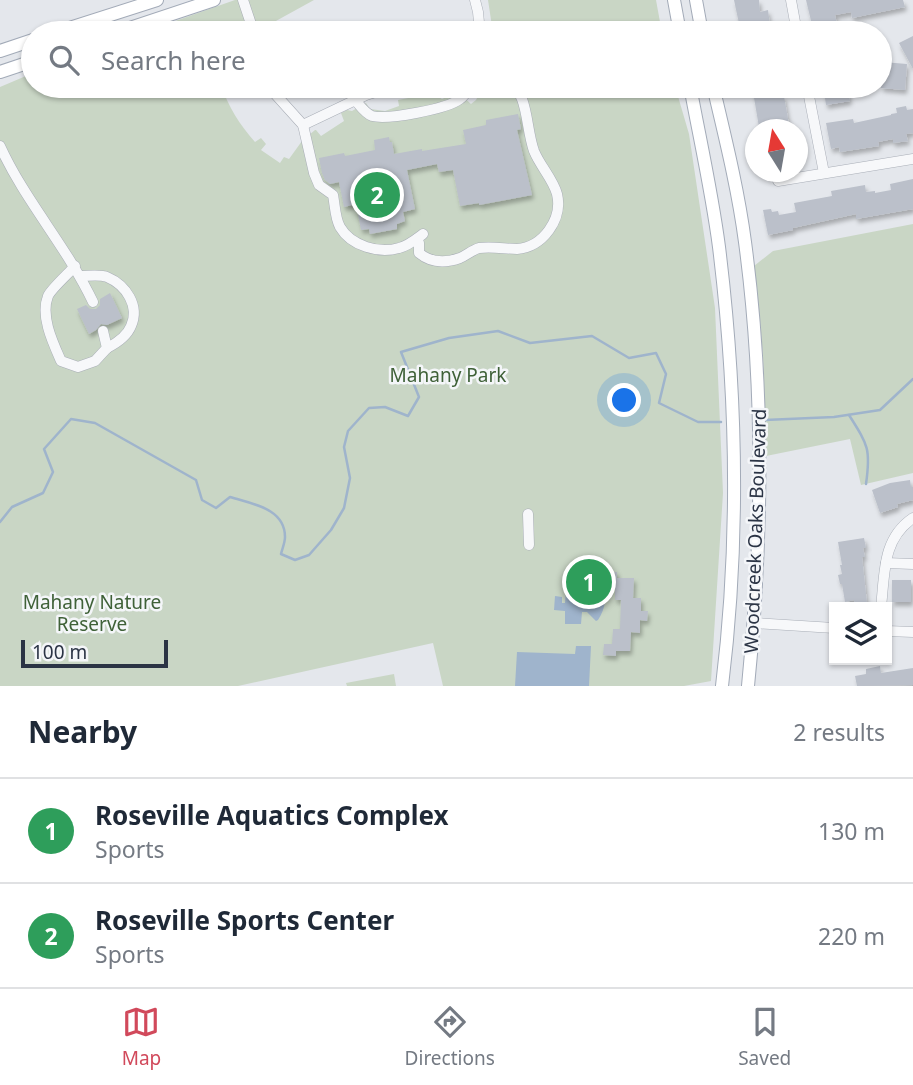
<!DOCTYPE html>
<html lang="en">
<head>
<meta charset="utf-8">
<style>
  body { margin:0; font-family:"Noto Sans",sans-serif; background:#f2f2f3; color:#1f2937 }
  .controls { position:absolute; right:21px; bottom:21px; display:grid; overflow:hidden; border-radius:0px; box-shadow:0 2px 5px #0004 }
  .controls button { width:63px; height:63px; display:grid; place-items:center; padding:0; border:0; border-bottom:2px solid #e0e1e3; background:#fff; color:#1f2937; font:35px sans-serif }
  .compass { position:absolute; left:745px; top:119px; width:63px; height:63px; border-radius:50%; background:#fff; box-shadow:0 2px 5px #0004; rotate:349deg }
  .scale { position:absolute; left:21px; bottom:18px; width:147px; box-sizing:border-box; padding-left:7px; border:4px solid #2b3445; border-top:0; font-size:19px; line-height:24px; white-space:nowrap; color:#2b3445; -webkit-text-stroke:5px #f4f6f9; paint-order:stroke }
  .you { position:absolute; left:625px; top:401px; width:24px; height:24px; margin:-18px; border:5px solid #fff; border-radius:50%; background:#1a73e8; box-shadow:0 0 0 10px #1a73e833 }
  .badge { display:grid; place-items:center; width:46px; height:46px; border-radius:50%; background:#d1495b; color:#fff; font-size:23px; font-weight:700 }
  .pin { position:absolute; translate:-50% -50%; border:4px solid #fff; box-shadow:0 2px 7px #0006 }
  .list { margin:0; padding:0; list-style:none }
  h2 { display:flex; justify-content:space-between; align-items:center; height:91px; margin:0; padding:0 28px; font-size:30px }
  h2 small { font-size:23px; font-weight:400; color:#747a83 }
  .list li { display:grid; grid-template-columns:46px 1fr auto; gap:21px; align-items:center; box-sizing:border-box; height:105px; padding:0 28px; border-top:2px solid #e0e1e3 }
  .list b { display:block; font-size:26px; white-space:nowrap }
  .list p { margin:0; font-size:23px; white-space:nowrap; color:#747a83 }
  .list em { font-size:23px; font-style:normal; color:#747a83 }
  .icon { flex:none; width:38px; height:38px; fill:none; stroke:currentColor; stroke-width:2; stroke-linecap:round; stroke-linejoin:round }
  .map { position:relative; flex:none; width:913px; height:686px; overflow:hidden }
  .search { position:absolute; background:#fff; box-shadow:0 2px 5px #0004; left:21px; right:21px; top:21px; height:77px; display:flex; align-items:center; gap:18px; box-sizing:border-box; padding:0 24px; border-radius:38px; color:#747a83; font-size:26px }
  .sheet { height:301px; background:#fff }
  nav { display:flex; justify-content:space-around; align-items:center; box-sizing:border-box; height:98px; border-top:2px solid #e0e1e3; background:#fff; font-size:19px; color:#747a83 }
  nav a { display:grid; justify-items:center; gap:4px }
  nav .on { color:#d1495b }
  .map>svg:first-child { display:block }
  .green { fill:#c9d6c5 }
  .water { fill:#9fb4cc }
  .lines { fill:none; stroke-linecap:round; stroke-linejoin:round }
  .stream { stroke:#9fb4cc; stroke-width:2.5 }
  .building { fill:#bbc0ca; filter:url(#shadow) }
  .minor-casing { stroke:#a9aeb7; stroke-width:11 }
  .major-casing { stroke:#a3abb8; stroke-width:14 }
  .minor { stroke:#f7f8fa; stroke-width:10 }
  .major { stroke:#fff; stroke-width:12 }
  .labels { text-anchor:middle; stroke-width:5; stroke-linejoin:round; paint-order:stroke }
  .park-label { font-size:19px; fill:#3f6138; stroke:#f4f6f9 }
  .street-label { font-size:19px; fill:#2b3445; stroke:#f4f6f9 }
</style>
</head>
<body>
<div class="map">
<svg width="913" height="686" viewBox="0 0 913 686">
  <defs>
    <filter id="shadow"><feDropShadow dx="2" dy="4" stdDeviation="2" flood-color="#0004"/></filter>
  </defs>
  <rect width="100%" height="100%" fill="#e4e7ec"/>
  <g class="green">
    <path d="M235,0H314L265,27L269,33H141Z"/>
    <path d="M488,0H656L662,33H493Z"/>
    <path d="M33,73V86H221C229,107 239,124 255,142L261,138L266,144L261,150L280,163L284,157L289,159L302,141L315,130H316L321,136L344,121L341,113L347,110L352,111L366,103L370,109L385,111L399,106L398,100L439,92V97L442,99L458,92L471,104L476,100L483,86H675L689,134L715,308L723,493L711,681L684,686H443L433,643L238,686H0V87Z"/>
    <path d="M913,224V473L861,485L850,439L766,456C763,431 764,406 764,380C763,342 758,304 754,266L773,251Z"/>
    <path d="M394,674L396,686H347L346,683Z"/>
  </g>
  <g class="water">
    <path d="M599,583C608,595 606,608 598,620L596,621L587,612H582L581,624H565V611L554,610L555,596L562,597V603H565L566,590L588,591Z"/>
    <path d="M576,646H591L589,686H515L517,652L575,654Z"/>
  </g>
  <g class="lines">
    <g class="stream">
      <path d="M849,415C868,445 871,449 866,484"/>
      <path d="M765,420L834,417L880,410L913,379"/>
      <path d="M0,522L12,507L43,493L53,472L44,449L71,419L95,423L196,480L202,500L216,508L230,497C252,504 285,508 285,537C285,543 282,549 281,554L295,560L309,555L331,530L344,508L350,478L344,447L348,431L369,408L385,407L408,416L419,397L401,352L449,338L498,331L530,343L592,336L629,358L656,353L666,374L659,403L698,422H721"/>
    </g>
  </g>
  <g class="building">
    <path d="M734,0H759L760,12L768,10L770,25L763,26L765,33H741Z"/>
    <path d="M806,0H903L905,7L852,18L851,12L835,15L839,33H814Z"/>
    <path d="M913,36V69L899,43Z"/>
    <path d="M883,62L907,64L905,90L881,88Z"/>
    <path d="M752,86H775L777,97L784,96L790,130H764L763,126L759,127Z"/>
    <path d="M830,86H847L850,101L826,105L824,91L830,90Z"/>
    <path d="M906,106L907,110L913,109V133L906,134L908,141L893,143V139L878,142L879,146L840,152L839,147L831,149L826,123L853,119L854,123L891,115V114L897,113L896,108Z"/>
    <path d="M518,114L521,129L517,130L532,195L479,205V203L460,206L453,170L439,172L437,164L407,170L415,209L403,212L405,221L397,224V229L370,234L369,229L361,230L356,204L344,207L339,182L330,184L325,180L322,173L319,158L344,153L345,156L375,150L374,140L389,137L390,142H392L394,154L422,149V151L466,144L463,130L486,125V120Z"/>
    <path d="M913,179V209L856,219V214L793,228V230L768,235L763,210L771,209L772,212L778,211L779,215L796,212L794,203L832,196L831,191L865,185L866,192L875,191V193L891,190L890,184Z"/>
    <path d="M110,293L122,318L107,325L101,324L96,330L89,334L77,309L86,305L90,309H96L100,305V299Z"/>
    <path d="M910,480L911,487H913V500L897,504L898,507L880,513L872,490L890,483Z"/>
    <path d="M864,538L866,548H863L865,557H862L867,603L855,605L854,600L845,602L842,584H840L838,575L842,574L840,565H842L838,542Z"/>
    <path d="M607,572H617V578H634L633,598H641V611H648L647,621L640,620V633L631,632L630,651H616V656L603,655L604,644H612L613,629H620L621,600H615V580H606Z"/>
    <rect x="892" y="580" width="19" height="22"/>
    <path d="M880,666L881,673L913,668V685L857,686L855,676L866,674V669Z"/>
  </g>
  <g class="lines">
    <g class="minor-casing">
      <g id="minor">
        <path d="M243,0L254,33"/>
        <path d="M475,0L478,12L480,33"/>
        <path d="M791,0L797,33"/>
        <path d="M272,86L276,95L303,125L314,173L319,185L333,195C335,205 335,218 340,227C351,246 379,254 399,248C408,246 415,240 423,234"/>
        <path d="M807,86L824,173"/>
        <path d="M356,101C361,107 365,113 372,116C388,120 447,109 460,99C465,96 467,91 470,86"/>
        <path d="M303,125L366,95L395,86"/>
        <path d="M0,146C25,201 67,247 93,302"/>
        <path d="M778,181L913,159"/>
        <path d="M417,239L419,243V253C431,263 446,263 460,258C467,255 472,250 479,248C492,246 505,249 517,249C543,247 563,219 557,194C553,179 540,166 534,151C528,134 528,115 522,99C520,94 516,89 512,86"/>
        <path d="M75,266C69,273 51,289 48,296C40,316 53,343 61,361L78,367L95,361L107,348L103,331"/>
        <path d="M80,276C88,276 100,274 107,277C126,285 140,306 131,326C127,336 117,343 107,348"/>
        <path d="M528,514L529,545"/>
        <path d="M886,563L913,564"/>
        <path d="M881,607C885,573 882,539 913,518"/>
        <path d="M754,623L834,628"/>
        <path d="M887,631L913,632"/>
      </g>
    </g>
    <g class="major-casing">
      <g id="major">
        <path d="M674,0L680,33"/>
        <path d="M696,0L702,33"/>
        <path d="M54,33L157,0"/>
        <path d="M115,33L214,0"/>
        <path d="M0,51L33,40"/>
        <path d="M0,72L33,61"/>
        <path d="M690,86C700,140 712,193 719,247C737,393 740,540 722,686"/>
        <path d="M713,86C725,137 738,189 745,242C765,391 763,537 748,686"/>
      </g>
    </g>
    <use href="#minor" class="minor"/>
    <use href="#major" class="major"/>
  </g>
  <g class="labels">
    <g class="park-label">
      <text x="448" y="382">Mahany Park</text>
      <text x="92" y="609">Mahany Nature<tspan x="92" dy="22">Reserve</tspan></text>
    </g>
    <g class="street-label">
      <text transform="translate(755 531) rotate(-88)" y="7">Woodcreek Oaks Boulevard</text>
    </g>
  </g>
</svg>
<div class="controls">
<button><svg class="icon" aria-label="layers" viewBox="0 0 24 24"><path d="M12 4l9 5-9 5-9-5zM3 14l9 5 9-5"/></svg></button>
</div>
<svg class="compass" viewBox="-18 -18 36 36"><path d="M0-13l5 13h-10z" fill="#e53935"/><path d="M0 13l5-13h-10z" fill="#747a83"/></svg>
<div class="scale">100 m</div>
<div class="you"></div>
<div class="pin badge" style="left:589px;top:582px;background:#2e9e5b">1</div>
<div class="pin badge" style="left:377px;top:195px;background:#2e9e5b">2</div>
<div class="search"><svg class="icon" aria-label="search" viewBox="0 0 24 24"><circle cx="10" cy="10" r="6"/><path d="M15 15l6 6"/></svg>Search here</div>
</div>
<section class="sheet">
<h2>Nearby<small>2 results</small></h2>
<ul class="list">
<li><span class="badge" style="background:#2e9e5b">1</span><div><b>Roseville Aquatics Complex</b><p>Sports</p></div><em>130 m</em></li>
<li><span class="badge" style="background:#2e9e5b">2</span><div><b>Roseville Sports Center</b><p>Sports</p></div><em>220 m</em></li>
</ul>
</section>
<nav>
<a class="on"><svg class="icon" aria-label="map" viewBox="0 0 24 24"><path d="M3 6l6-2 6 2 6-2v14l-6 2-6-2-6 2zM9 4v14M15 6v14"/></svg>Map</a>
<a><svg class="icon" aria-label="directions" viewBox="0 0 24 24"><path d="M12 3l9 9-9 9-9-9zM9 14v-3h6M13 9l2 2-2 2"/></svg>Directions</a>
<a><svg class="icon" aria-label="saved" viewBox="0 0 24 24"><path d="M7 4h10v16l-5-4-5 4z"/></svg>Saved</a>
</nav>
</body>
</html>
